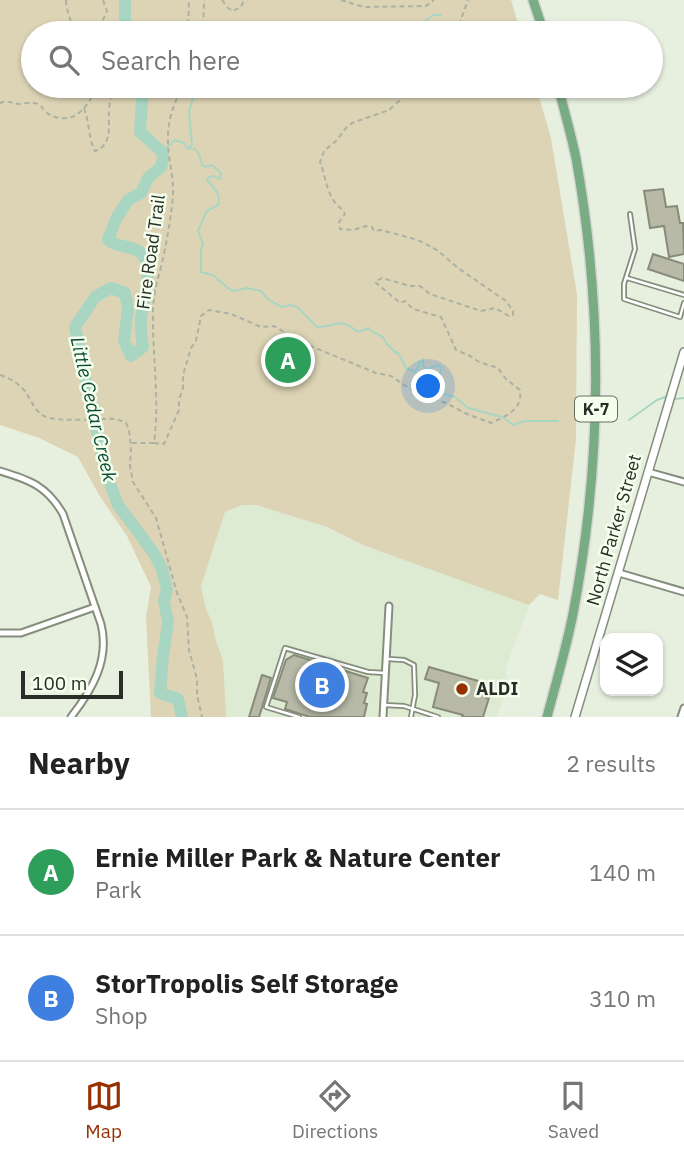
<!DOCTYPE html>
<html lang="en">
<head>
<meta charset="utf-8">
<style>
  body { margin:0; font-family:"IBM Plex Sans",sans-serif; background:#f2f2f2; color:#222 }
  .controls { position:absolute; right:21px; bottom:21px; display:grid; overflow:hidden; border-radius:14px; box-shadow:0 2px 5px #0004 }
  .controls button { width:63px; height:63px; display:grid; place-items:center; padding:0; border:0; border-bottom:2px solid #e0e0e0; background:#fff; color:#222; font:35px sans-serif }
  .scale { position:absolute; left:21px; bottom:18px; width:102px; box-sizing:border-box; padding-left:7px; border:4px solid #2a2d27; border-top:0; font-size:19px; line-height:24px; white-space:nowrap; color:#2a2d27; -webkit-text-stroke:5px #f4feec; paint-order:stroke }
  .you { position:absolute; left:429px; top:387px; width:24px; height:24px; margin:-18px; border:5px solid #fff; border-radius:50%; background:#1a73e8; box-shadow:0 0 0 10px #1a73e833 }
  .badge { display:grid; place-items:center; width:46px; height:46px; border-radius:50%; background:#963001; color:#fff; font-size:23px; font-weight:700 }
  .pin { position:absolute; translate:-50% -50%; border:4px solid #fff; box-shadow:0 2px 7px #0006 }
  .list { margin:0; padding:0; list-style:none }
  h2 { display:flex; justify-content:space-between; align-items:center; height:91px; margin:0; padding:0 28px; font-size:30px }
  h2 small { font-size:23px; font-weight:400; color:#767676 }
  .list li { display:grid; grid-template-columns:46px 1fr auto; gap:21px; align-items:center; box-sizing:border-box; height:126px; padding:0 28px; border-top:2px solid #e0e0e0 }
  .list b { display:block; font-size:26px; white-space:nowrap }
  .list p { margin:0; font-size:23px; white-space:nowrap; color:#767676 }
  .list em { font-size:23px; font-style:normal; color:#767676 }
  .icon { flex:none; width:38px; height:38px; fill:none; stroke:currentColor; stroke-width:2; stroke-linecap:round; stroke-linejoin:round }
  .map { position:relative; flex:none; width:684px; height:717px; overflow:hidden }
  .search { position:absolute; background:#fff; box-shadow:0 2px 5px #0004; left:21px; right:21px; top:21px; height:77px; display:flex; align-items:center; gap:18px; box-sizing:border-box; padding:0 24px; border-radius:38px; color:#767676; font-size:26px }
  .sheet { height:343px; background:#fff }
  nav { display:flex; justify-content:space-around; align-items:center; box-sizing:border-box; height:98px; border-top:2px solid #e0e0e0; background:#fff; font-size:19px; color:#767676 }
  nav a { display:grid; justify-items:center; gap:4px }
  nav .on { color:#963001 }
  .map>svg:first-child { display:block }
  .built { fill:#ddebd2 }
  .green { fill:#ddd4b5 }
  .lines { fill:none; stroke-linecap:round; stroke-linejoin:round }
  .stream { stroke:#a8d6c3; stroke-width:2 }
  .river { stroke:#a8d6c3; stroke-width:12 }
  .building { fill:#b8baa7; stroke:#898b79; stroke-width:2 }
  .service-casing { stroke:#858d7d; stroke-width:6 }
  .minor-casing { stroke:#858d7d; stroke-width:9 }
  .tertiary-casing { stroke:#858d7d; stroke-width:10 }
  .trunk-casing { stroke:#d4d5d4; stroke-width:12 }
  .path { stroke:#abb2a4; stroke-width:2; stroke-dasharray:5 3.5; stroke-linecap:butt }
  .service { stroke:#fff; stroke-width:2.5 }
  .minor { stroke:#fff; stroke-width:5 }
  .tertiary { stroke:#fff; stroke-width:7 }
  .trunk { stroke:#7aac84; stroke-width:9 }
  .poi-dot { fill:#963001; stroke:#f4feec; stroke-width:2.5 }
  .labels { text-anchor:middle; stroke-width:5; stroke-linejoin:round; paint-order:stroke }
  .shield { fill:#f4feec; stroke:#676c62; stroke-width:2 }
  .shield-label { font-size:16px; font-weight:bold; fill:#2a2d27 }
  .street-label { font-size:18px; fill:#2a2d27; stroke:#f4feec }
  .poi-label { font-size:18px; font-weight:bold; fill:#2a2d27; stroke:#f4feec; text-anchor:start }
  .water-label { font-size:19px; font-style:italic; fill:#0d4a37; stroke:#f4feec }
</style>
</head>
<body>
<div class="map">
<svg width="684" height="717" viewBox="0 0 684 717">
  <rect width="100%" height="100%" fill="#e7f0df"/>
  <path class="built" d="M222,494L534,592L506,667L508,683L497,717H153Z"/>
  <path class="green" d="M0,0H511L521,33H33V86H536L551,138L577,294L576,439L558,600L540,594L529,605L363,545L327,527L256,505H242L225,512L201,586L205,606L212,623L216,641L223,661L226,715L227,717H151L146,617L151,587L127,536L99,495L78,457L39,438L0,425Z"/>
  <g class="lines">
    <g class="stream">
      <path d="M396,33L408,27L419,26L433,15H441"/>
      <path d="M188,148L192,145L189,111L197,86"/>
      <path d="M162,152L175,140L184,143L187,148L195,149L199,154L202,165L205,167L212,165L221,173L220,179L215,176L209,177L207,180C214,188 222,195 218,205L207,211L198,231L203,243L201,250V272L213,275L229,289L234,291L247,288L261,291L268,299L274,303L282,307L290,305L297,307L317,327C337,327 338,316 358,332L369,328L371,331L383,337L386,343L395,352L399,354L406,368L415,372L418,367L419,362L423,359V366L426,370L437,365L441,367L440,375L429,380L431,387L440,393L455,397L468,408L502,417L514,425L524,421H558"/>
      <path d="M675,399L684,398"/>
      <path d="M629,420L657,400L665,397"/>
    </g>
    <g class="river">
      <path d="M125,0V33"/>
      <path d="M143,86L140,132L162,152L163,159L161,167L148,178L141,193L128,200L116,219L108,240C118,249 132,244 142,254C156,267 142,302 141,319C140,328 142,338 143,347L131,356L124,341L128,308L125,293L111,288L95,297L75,327L105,470L118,505L153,552L162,569L167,590L164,601L168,622L163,656L160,693L178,699L182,717"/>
    </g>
  </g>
  <g class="building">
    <path d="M663,189L666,207L677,206L680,223H683L684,254L669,257L664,226L650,228L644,191Z"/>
    <path d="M653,254L684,264V281L648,269Z"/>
    <path d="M294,655L368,678L363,692L367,693L364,703L367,704L364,717H310L285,709L287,702L273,698L286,660Z"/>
    <path d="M429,667L489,684L486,695V698H489L483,717H462L463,715L433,707L439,683L425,679Z"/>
    <path d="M262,675L271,678L259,717H249Z"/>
  </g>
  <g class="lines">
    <g class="service-casing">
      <g id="service">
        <path d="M630,214L635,249L624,284V299L680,317L684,303"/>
        <path d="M627,278L684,295"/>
        <path d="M388,659L404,660L414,665L415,695L411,717"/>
        <path d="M384,705L404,706L438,717"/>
        <path d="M299,717L266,707L285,648L368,672L385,673"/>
      </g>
    </g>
    <g class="minor-casing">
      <g id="minor">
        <path d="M0,471C30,480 47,486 63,514L101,624C110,660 92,690 71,717"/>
        <path d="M648,472L684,482"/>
        <path d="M619,573L684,592"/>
        <path d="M0,633H21L95,607"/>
        <path d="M383,717L389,606"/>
        <path d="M681,717L684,708"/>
      </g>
    </g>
    <g class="tertiary-casing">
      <path id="tertiary" d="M575,717L684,352"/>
    </g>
    <g class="trunk-casing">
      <g id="trunk">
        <path d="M533,0L544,33"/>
        <path d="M547,717C556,683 566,649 573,614C602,463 603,309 576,158C571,134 564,110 558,86"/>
      </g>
    </g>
    <g class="path">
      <path d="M66,0C66,13 73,19 71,33"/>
      <path d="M103,0L107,11L102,22L105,33"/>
      <path d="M222,0L228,8L233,11L241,7L244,0"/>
      <path d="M341,0L364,7L426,6L434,0"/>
      <path d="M188,33L189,0"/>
      <path d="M200,33L203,30L204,3L205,0"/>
      <path d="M456,33L468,0"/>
      <path d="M214,86L224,93H237L264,86"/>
      <path d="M0,104L2,102C8,101 12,103 18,104C23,104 29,102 34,103C42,104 42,109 47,113C59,121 73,120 82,110C89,103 94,95 94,86"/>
      <path d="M84,108C90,124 88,138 95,151C113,145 108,125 109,110C110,101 111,94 114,86"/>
      <path d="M0,375C9,378 17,382 24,390C31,398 33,410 44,416C58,423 100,418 117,419L126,423L129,430L131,449L130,466L133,482L156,518L177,593L187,617L189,650L197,679V695L202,717"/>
      <path d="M132,443H154C160,399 152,355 153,310C153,294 158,279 162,263C167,240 171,218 173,195C174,175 167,156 168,137C168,117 175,103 182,86"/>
      <path d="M154,443L164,444L179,410V400L183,388V375L191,348L196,341L201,316L209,310L231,314L261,327L274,326L301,342L376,373L391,376L404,385L420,394L446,403L467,414L491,423C506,416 523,410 520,390L506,379L498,368L479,362L470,356L456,350L441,317L413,309L405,301L400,303L375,282L382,278L410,286H420L430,294L481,311L495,308L509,316L513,315V311L506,301L458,268L437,250L418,240L381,230L374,231L372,227L366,226L353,230L340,229L339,222L345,214C342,208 337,206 334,201C326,190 325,174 320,162L324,151L337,140L346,128L352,123L389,110L416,86"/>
    </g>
    <use href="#service" class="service"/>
    <use href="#minor" class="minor"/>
    <use href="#tertiary" class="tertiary"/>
    <use href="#trunk" class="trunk"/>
  </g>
  <circle class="poi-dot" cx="462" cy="689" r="7"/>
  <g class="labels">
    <rect class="shield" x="575" y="396.5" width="42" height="25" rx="5"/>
    <g class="shield-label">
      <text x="596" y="415">K-7</text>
    </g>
    <g class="street-label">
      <text transform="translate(151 252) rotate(-82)" y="6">Fire Road Trail</text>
      <text transform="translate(614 530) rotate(-74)" y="6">North Parker Street</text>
    </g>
    <g class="poi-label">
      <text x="476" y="695">ALDI</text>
    </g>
    <g class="water-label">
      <text transform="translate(94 409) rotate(77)" y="7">Little Cedar Creek</text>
    </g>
  </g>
</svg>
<div class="controls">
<button><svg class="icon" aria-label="layers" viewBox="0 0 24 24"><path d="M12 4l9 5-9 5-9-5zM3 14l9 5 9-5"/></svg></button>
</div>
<div class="scale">100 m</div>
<div class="you"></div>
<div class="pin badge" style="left:288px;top:360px;background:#2e9e5b">A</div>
<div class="pin badge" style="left:322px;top:685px;background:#3f7fe0">B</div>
<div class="search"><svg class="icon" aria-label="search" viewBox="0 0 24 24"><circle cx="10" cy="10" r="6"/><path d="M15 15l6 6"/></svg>Search here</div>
</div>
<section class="sheet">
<h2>Nearby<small>2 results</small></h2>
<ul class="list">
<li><span class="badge" style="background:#2e9e5b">A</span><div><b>Ernie Miller Park &amp; Nature Center</b><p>Park</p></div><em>140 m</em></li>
<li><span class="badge" style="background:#3f7fe0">B</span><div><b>StorTropolis Self Storage</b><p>Shop</p></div><em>310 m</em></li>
</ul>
</section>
<nav>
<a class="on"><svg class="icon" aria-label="map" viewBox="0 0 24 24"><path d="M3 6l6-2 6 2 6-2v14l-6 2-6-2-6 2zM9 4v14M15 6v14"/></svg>Map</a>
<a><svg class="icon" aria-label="directions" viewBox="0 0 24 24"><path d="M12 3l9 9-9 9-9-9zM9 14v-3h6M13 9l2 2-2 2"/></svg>Directions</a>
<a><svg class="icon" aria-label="saved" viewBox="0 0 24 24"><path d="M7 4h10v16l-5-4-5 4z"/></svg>Saved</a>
</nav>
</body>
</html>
